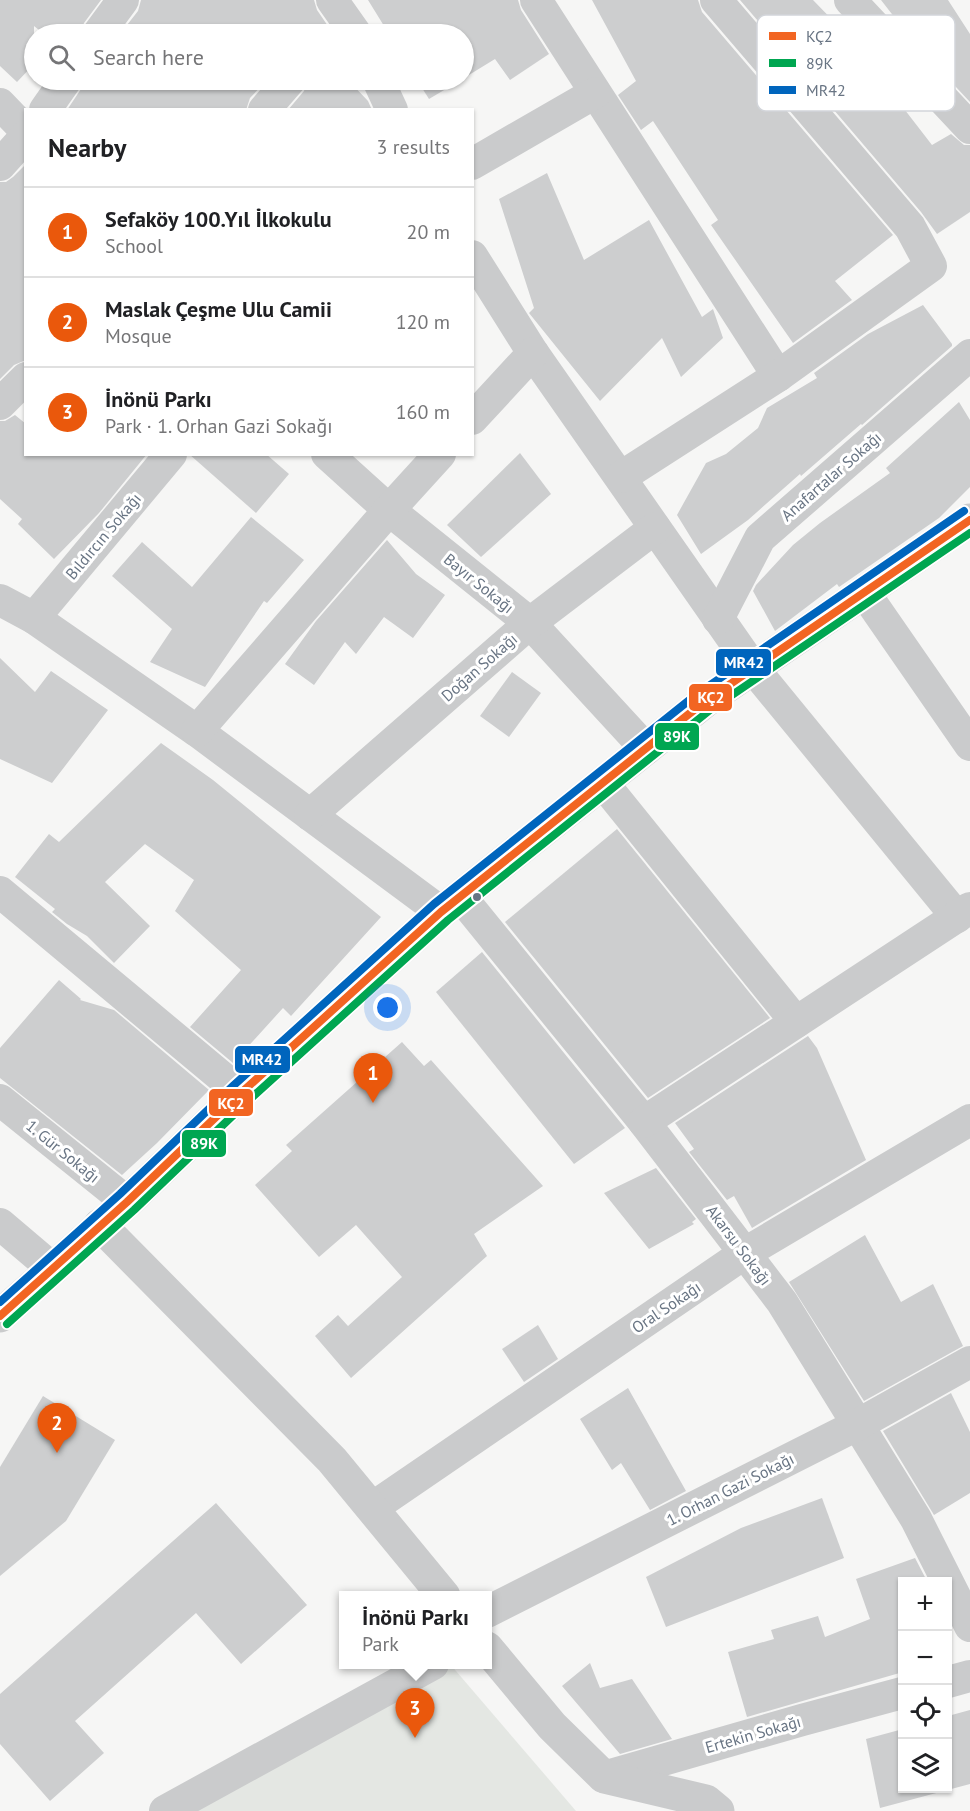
<!DOCTYPE html>
<html lang="en">
<head>
<meta charset="utf-8">
<style>
  body { margin:0; font-family:"PT Sans",sans-serif; background:#f6f6f6; color:#202124 }
  .controls { position:absolute; right:18px; bottom:18px; display:grid; overflow:hidden; border-radius:0px; box-shadow:0 2px 4px #0004 }
  .controls button { width:54px; height:54px; display:grid; place-items:center; padding:0; border:0; border-bottom:2px solid #e0e0e0; background:#fff; color:#202124; font:30px sans-serif }
  .you { position:absolute; left:388px; top:1008px; width:21px; height:21px; margin:-15px; border:4px solid #fff; border-radius:50%; background:#1a73e8; box-shadow:0 0 0 9px #1a73e833 }
  .badge { display:grid; place-items:center; width:39px; height:39px; border-radius:50%; background:#ea580c; color:#fff; font-size:20px; font-weight:700 }
  .pin { position:absolute; translate:-50% -50px; filter:drop-shadow(0 2px 3px #0008) }
  .pin::after { content:''; position:absolute; top:32px; width:21px; height:18px; background:inherit; clip-path:polygon(0 0,100% 0,50% 100%) }
  .popup { position:absolute; left:339px; top:1591px; width:153px; height:78px; box-sizing:border-box; display:grid; place-content:center; border-radius:0px; background:#fff; filter:drop-shadow(0 2px 4px #0005); font-size:20px; white-space:nowrap; color:#757577 }
  .popup b { font-size:22px; color:#202124 }
  .popup::after { content:''; position:absolute; left:50%; top:100%; margin-left:-12px; border:12px solid transparent; border-top-color:#fff }
  .list { margin:0; padding:0; list-style:none }
  h2 { display:flex; justify-content:space-between; align-items:center; height:78px; margin:0; padding:0 24px; font-size:26px }
  h2 small { font-size:20px; font-weight:400; color:#757577 }
  .list li { display:grid; grid-template-columns:39px 1fr auto; gap:18px; align-items:center; box-sizing:border-box; height:90px; padding:0 24px; border-top:2px solid #e0e0e0 }
  .list b { display:block; font-size:22px; white-space:nowrap }
  .list p { margin:0; font-size:20px; white-space:nowrap; color:#757577 }
  .list em { font-size:20px; font-style:normal; color:#757577 }
  .icon { flex:none; width:33px; height:33px; fill:none; stroke:currentColor; stroke-width:2; stroke-linecap:round; stroke-linejoin:round }
  .map { position:relative; flex:none; width:970px; height:1811px; overflow:hidden }
  .search { position:absolute; background:#fff; box-shadow:0 2px 4px #0004; left:24px; top:24px; width:450px; height:66px; display:flex; align-items:center; gap:15px; box-sizing:border-box; padding:0 21px; border-radius:33px; color:#757577; font-size:22px }
  .panel { position:absolute; background:#fff; box-shadow:0 2px 4px #0004; left:24px; top:108px; width:450px; height:348px; border-radius:0px }
  .map>svg:first-child { display:block }
  .green { fill:#e4e7e3 }
  .building { fill:#cdcecf }
  .lines { fill:none; stroke-linecap:round; stroke-linejoin:round }
  .minor { stroke:#cacbcc; stroke-width:32 }
  .tertiary { stroke:#cacbcc; stroke-width:33 }
  .bus-1-casing { stroke:#fff; stroke-width:12 }
  .bus-2-casing { stroke:#fff; stroke-width:12 }
  .bus-3-casing { stroke:#fff; stroke-width:12 }
  .bus-1 { stroke:#f26522; stroke-width:8 }
  .bus-2 { stroke:#00a651; stroke-width:8 }
  .bus-3 { stroke:#0065bd; stroke-width:8 }
  .bus-dot { fill:#687483; stroke:#fff; stroke-width:2 }
  .labels { text-anchor:middle; stroke-width:6; stroke-linejoin:round; paint-order:stroke }
  .street-label { font-size:16px; fill:#687483; stroke:#fff }
  .key { fill:#fff; stroke:#d2d5da; stroke-width:1.5 }
  .key-label { font-size:16px; fill:#687483 }
  .line-badge { stroke:#fff; stroke-width:2 }
  .badge-label { font-size:16px; text-anchor:middle; font-weight:bold; fill:#fff }
</style>
</head>
<body>
<div class="map">
<svg width="970" height="1811" viewBox="0 0 970 1811">
  <rect width="100%" height="100%" fill="#f6f6f5"/>
  <path class="green" d="M450,1664L576,1811H183Z"/>
  <g class="building">
    <path d="M0,0H101L84,23L80,34H44L34,26V64L17,82L0,66Z"/>
    <path d="M141,0H314L317,10L330,29L322,34H120L138,11Z"/>
    <path d="M368,0H518L521,10L549,54L510,80L495,59L464,78V34H389Z"/>
    <path d="M592,0H698L702,12L893,235L835,281L852,300L849,302L793,343L711,225L718,220L653,121L641,130L618,95L636,81Z"/>
    <path d="M740,0H813L847,35L932,145L951,134L964,145H970V212L937,234L921,212Z"/>
    <path d="M881,0H948L970,34V102L942,72L927,49L924,52L916,45Z"/>
    <path d="M87,80H267L250,98L246,110H67Z"/>
    <path d="M307,80H348L368,101L372,110H288L304,91Z"/>
    <path d="M417,80H461L429,99Z"/>
    <path d="M26,164V360L14,365L0,379V182H6L13,177Z"/>
    <path d="M547,173L584,260L649,220L702,317L713,309L723,338L681,377L662,338L600,401L529,313L534,308L499,199Z"/>
    <path d="M923,305L952,344V346L862,425L861,424L801,476L800,474L748,520L701,554L677,515L706,463L726,454L758,428L767,408L817,378L814,373L868,334Z"/>
    <path d="M959,402L970,420V487L939,518L839,587L837,584L775,631L753,591L756,585L793,545L820,523L890,473L886,468Z"/>
    <path d="M15,415L26,424V454H147L99,513L54,559L18,524L22,519L0,499V421H5Z"/>
    <path d="M520,453L551,494L481,557L447,525Z"/>
    <path d="M189,454H266L289,474L256,513Z"/>
    <path d="M251,517L304,560L267,603L264,601L205,687L150,662L172,629L112,576L142,542L192,587Z"/>
    <path d="M387,540L416,574L445,595L413,638L384,617L356,654L345,642L314,685L285,664L316,621Z"/>
    <path d="M0,658L35,692L51,671L108,710L52,783L0,759Z"/>
    <path d="M512,672L541,693L509,737L480,716Z"/>
    <path d="M161,743L213,780L381,917L291,1016L283,1008L233,1063L190,1027L241,970L175,911L194,880L145,844L105,882L150,926L114,963L87,936L67,924L52,912L55,909L15,877L49,834L59,842Z"/>
    <path d="M617,829L770,1018L648,1098L505,922Z"/>
    <path d="M482,952L625,1128L574,1164L436,992Z"/>
    <path d="M59,980L81,999L80,1000L114,1010L209,1090L157,1143L122,1175L0,1078V1048Z"/>
    <path d="M808,1036L817,1048L866,1160L752,1228L734,1196L727,1200L689,1152L694,1149L675,1123Z"/>
    <path d="M402,1042L424,1066L431,1060L543,1186L474,1234L487,1256L351,1378L315,1336L338,1315L348,1326L402,1277L356,1225L319,1257L255,1185L292,1151L286,1145Z"/>
    <path d="M656,1168L696,1219L692,1222L694,1224L649,1249L604,1193Z"/>
    <path d="M865,1235L901,1302L933,1284L963,1346L864,1401L789,1282Z"/>
    <path d="M538,1325L558,1359L524,1382L502,1349Z"/>
    <path d="M628,1388L686,1491L650,1510L621,1463L612,1470L580,1419Z"/>
    <path d="M951,1393L970,1432V1493L934,1515L883,1431Z"/>
    <path d="M43,1396L115,1440L66,1521L0,1576V1467Z"/>
    <path d="M822,1498L844,1558L666,1627L646,1577L741,1528Z"/>
    <path d="M216,1503L307,1605L241,1664L196,1613L75,1721L104,1753L50,1801L0,1744V1694Z"/>
    <path d="M915,1558L927,1581H903V1672L747,1717L728,1652L774,1639L771,1630L818,1616L825,1637L870,1619L856,1579Z"/>
    <path d="M590,1663L600,1688L632,1679L672,1739L620,1754L562,1686Z"/>
    <path d="M970,1710V1784L880,1808L866,1739L903,1729V1788H948V1716Z"/>
  </g>
  <g class="lines">
    <g class="minor">
      <path d="M332,0L356,34"/>
      <path d="M536,0L778,376"/>
      <path d="M850,0L970,128"/>
      <path d="M98,34L123,0"/>
      <path d="M378,80L392,110"/>
      <path d="M0,104L26,131"/>
      <path d="M45,110L66,80"/>
      <path d="M264,110L290,80"/>
      <path d="M472,164L595,93"/>
      <path d="M0,165L26,136"/>
      <path d="M472,256L533,353L753,668L957,917"/>
      <path d="M0,404L26,378"/>
      <path d="M472,419L533,353"/>
      <path d="M327,454L389,510L530,623L646,749"/>
      <path d="M621,477L778,376L931,266L910,227L716,0"/>
      <path d="M864,592L970,745"/>
      <path d="M0,600L34,618L197,731L441,912"/>
      <path d="M34,618L171,454"/>
      <path d="M718,619L760,538L970,355"/>
      <path d="M197,731L389,510L440,454"/>
      <path d="M603,783L796,1022"/>
      <path d="M310,815L530,623L655,528"/>
      <path d="M0,892L241,1093"/>
      <path d="M461,897L644,1122L782,1302L916,1519L970,1626"/>
      <path d="M0,1100L127,1202"/>
      <path d="M644,1122L970,908"/>
      <path d="M0,1224L53,1269"/>
      <path d="M372,1508L745,1253L970,1120"/>
      <path d="M487,1612L857,1425L970,1362"/>
      <path d="M948,1682L970,1676"/>
      <path d="M604,1777L802,1720L902,1693"/>
      <path d="M165,1811L433,1664"/>
    </g>
    <g class="tertiary">
      <path d="M100,1225L332,1460L444,1596"/>
      <path d="M0,1316L127,1202L241,1093L441,912L704,702L970,520"/>
      <path d="M487,1648L552,1726L604,1777L706,1801L718,1811"/>
    </g>
    <g class="bus-1-casing">
      <path id="bus-1" d="M0,1316L127,1202L241,1093L441,912L704,702L970,520"/>
    </g>
    <g class="bus-2-casing">
      <path id="bus-2" d="M7,1324L134,1210L248,1101L448,920L710,710L970,533"/>
    </g>
    <g class="bus-3-casing">
      <path id="bus-3" d="M0,1302L120,1194L234,1085L434,904L697,694L964,511"/>
    </g>
    <use href="#bus-1" class="bus-1"/>
    <use href="#bus-2" class="bus-2"/>
    <use href="#bus-3" class="bus-3"/>
  </g>
  <circle class="bus-dot" cx="477" cy="897" r="5"/>
  <g class="labels">
    <g class="street-label">
      <text transform="translate(831 476) rotate(-41)" y="6">Anafartalar Sokağı</text>
      <text transform="translate(103 536) rotate(-50)" y="6">Bıldırcın Sokağı</text>
      <text transform="translate(479 583) rotate(39)" y="6">Bayır Sokağı</text>
      <text transform="translate(479 667) rotate(-41)" y="6">Doğan Sokağı</text>
      <text transform="translate(63 1151) rotate(39)" y="6">1. Gür Sokağı</text>
      <text transform="translate(739 1245) rotate(53)" y="6">Akarsu Sokağı</text>
      <text transform="translate(666 1307) rotate(-34)" y="6">Oral Sokağı</text>
      <text transform="translate(730 1489) rotate(-27)" y="6">1. Orhan Gazi Sokağı</text>
      <text transform="translate(753 1734) rotate(-16)" y="6">Ertekin Sokağı</text>
    </g>
  </g>
  <rect x="757" y="15" width="198" height="96" rx="9" class="key"/>
  <rect x="769" y="32" width="27" height="8" fill="#f26522"/>
  <rect x="769" y="59" width="27" height="8" fill="#00a651"/>
  <rect x="769" y="86" width="27" height="8" fill="#0065bd"/>
  <g class="key-label">
    <text x="806" y="42">KÇ2</text>
    <text x="806" y="69">89K</text>
    <text x="806" y="96">MR42</text>
  </g>
  <g class="line-badge">
    <rect x="715" y="648" width="57" height="29" rx="6" fill="#0065bd"/>
    <rect x="688" y="683" width="45" height="29" rx="6" fill="#f26522"/>
    <rect x="654" y="722" width="46" height="29" rx="6" fill="#00a651"/>
    <rect x="234" y="1045" width="57" height="29" rx="6" fill="#0065bd"/>
    <rect x="208" y="1088" width="46" height="29" rx="6" fill="#f26522"/>
    <rect x="181" y="1129" width="46" height="29" rx="6" fill="#00a651"/>
  </g>
  <g class="badge-label">
    <text x="744" y="668">MR42</text>
    <text x="711" y="703">KÇ2</text>
    <text x="677" y="742">89K</text>
    <text x="262" y="1065">MR42</text>
    <text x="231" y="1109">KÇ2</text>
    <text x="204" y="1149">89K</text>
  </g>
</svg>
<div class="controls">
<button>+</button>
<button>−</button>
<button><svg class="icon" aria-label="locate" viewBox="0 0 24 24"><circle cx="12" cy="12" r="6"/><path d="M12 2v4M12 18v4M2 12h4M18 12h4"/></svg></button>
<button><svg class="icon" aria-label="layers" viewBox="0 0 24 24"><path d="M12 4l9 5-9 5-9-5zM3 14l9 5 9-5"/></svg></button>
</div>
<div class="you"></div>
<div class="pin badge" style="left:373px;top:1103px">1</div>
<div class="pin badge" style="left:57px;top:1453px">2</div>
<div class="pin badge" style="left:415px;top:1738px">3</div>
<div class="popup"><b>İnönü Parkı</b>Park</div>
<div class="search"><svg class="icon" aria-label="search" viewBox="0 0 24 24"><circle cx="10" cy="10" r="6"/><path d="M15 15l6 6"/></svg>Search here</div>
<section class="panel">
<h2>Nearby<small>3 results</small></h2>
<ul class="list">
<li><span class="badge">1</span><div><b>Sefaköy 100.Yıl İlkokulu</b><p>School</p></div><em>20 m</em></li>
<li><span class="badge">2</span><div><b>Maslak Çeşme Ulu Camii</b><p>Mosque</p></div><em>120 m</em></li>
<li><span class="badge">3</span><div><b>İnönü Parkı</b><p>Park · 1. Orhan Gazi Sokağı</p></div><em>160 m</em></li>
</ul>
</section>
</div>
</body>
</html>
